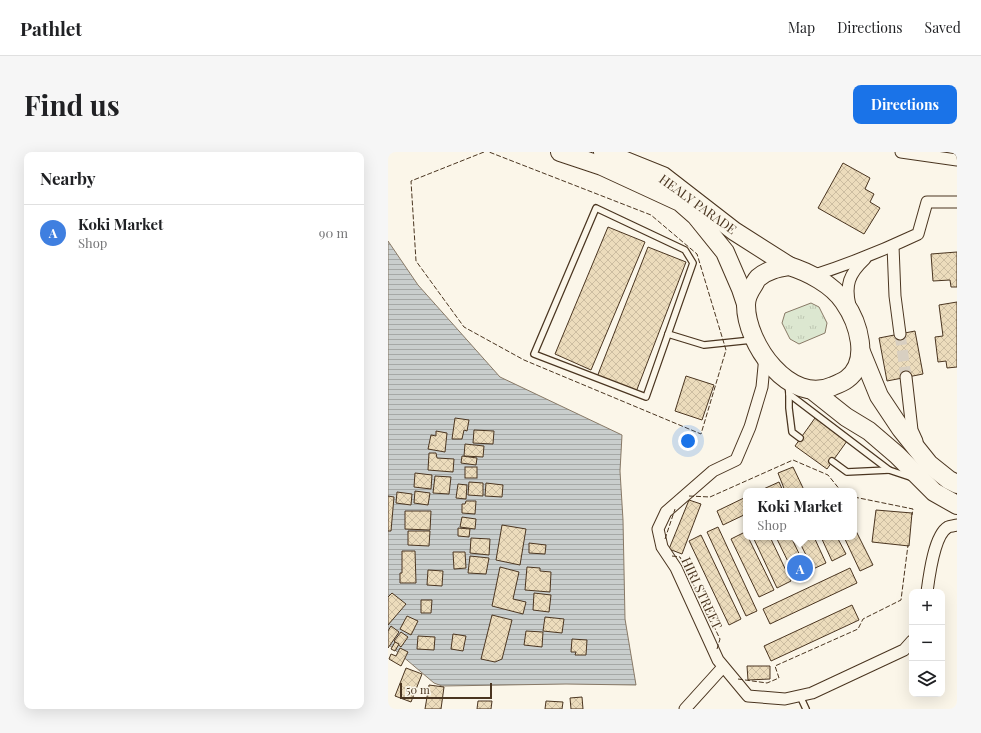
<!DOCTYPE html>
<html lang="en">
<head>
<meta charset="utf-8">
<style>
  body { margin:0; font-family:"Playfair Display",serif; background:#f6f6f6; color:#202124 }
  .controls { position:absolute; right:12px; bottom:12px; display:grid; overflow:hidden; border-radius:8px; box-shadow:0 4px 16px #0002 }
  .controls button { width:36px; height:36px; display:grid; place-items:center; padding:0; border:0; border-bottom:1px solid #e0e0e0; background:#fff; color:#202124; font:20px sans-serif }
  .scale { position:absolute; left:12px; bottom:10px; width:92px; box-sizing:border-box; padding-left:4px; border:2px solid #4a3520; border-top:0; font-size:11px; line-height:14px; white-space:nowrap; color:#4a3520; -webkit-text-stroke:3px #fbf6e9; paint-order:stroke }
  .you { position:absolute; left:300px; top:289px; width:14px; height:14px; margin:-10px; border:3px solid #fff; border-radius:50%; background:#1a73e8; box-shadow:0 0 0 6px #1a73e833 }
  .badge { display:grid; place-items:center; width:26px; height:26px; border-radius:50%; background:#1a73e8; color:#fff; font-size:13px; font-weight:700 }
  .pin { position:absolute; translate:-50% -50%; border:2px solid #fff; box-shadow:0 1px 4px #0006 }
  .popup { position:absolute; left:355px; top:336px; width:114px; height:52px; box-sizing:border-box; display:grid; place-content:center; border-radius:8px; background:#fff; filter:drop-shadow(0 1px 3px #0005); font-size:13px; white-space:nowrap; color:#757577 }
  .popup b { font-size:15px; color:#202124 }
  .popup::after { content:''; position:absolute; left:50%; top:100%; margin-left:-8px; border:8px solid transparent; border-top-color:#fff }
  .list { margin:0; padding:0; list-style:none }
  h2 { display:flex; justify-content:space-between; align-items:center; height:52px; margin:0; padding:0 16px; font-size:17px }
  h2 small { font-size:13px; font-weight:400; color:#757577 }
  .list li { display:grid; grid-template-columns:26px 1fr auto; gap:12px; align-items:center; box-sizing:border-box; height:56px; padding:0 16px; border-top:1px solid #e0e0e0 }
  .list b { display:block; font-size:15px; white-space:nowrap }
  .list p { margin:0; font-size:13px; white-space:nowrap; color:#757577 }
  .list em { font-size:13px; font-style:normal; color:#757577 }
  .icon { flex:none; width:22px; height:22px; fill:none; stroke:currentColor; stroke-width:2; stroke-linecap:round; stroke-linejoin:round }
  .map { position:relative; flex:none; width:569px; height:557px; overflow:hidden; border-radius:8px }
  header { display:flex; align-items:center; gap:24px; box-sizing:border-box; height:56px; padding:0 20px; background:#fff; border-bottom:1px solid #e0e0e0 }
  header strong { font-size:19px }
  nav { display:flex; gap:22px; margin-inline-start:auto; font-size:14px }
  .intro { display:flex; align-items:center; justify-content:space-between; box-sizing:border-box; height:96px; padding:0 24px }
  h1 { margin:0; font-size:28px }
  .button { padding:10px 18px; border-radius:8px; background:#1a73e8; color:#fff; font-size:14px; font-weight:700 }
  main { display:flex; gap:24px; padding:0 24px }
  aside { flex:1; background:#fff; border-radius:8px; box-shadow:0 4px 16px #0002 }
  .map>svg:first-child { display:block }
  .grass { fill:url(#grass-tufts); stroke:#887966 }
  .water { fill:url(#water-rules); stroke:#887966 }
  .building { fill:url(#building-cross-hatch); stroke:#4a3520 }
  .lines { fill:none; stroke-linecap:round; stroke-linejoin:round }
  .minor-tunnel { stroke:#d8cfc1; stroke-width:11; stroke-dasharray:11 5.5; stroke-linecap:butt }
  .service-casing { stroke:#4a3520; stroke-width:8 }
  .minor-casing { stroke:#4a3520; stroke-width:13 }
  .trunk-casing { stroke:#4a3520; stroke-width:20 }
  .service { stroke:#fbf6e9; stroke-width:5.5 }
  .minor { stroke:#fbf6e9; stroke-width:11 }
  .trunk { stroke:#fbf6e9; stroke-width:18 }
  .fence { stroke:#4a3520; stroke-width:1; stroke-dasharray:5 2; stroke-linecap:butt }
  .labels { text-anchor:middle; stroke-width:3; stroke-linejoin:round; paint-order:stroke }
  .street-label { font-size:13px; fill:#4a3520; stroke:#fbf6e9 }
</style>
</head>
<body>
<header>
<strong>Pathlet</strong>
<nav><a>Map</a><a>Directions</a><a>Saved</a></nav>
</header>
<div class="intro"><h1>Find us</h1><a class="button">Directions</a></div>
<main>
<aside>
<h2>Nearby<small></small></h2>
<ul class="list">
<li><span class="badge" style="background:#3f7fe0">A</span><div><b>Koki Market</b><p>Shop</p></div><em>90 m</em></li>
</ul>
</aside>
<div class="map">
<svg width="569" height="557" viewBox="0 0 569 557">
  <defs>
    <pattern id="grass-tufts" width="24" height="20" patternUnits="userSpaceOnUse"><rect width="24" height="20" fill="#dce7d0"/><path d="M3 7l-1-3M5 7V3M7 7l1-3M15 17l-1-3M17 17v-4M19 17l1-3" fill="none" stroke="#bec7b2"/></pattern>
    <pattern id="water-rules" width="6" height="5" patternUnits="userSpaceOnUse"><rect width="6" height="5" fill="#c9cecd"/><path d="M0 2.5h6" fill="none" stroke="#a5a8a6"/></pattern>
    <pattern id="building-cross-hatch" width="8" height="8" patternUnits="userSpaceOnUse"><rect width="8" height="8" fill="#ecdcbc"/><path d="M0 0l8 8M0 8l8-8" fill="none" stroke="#ccbda1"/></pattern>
  </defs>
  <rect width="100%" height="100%" fill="#fbf6e9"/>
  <path class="grass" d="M423,151L431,155L439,171L437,181L411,192L402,187L394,171L397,161Z"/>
  <path class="water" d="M0,89L30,133L112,225L234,283L232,319L235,368L237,467L248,533L178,532L54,534L46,531L0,492Z"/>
  <g class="building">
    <path d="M455,11L482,26L477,37L486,42L482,50L492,56L476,82L430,56Z"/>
    <path d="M220,75L257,90L203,218L167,202Z"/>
    <path d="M260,95L298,110L248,240L209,225Z"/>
    <path d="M569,100V135H563L562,128L545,129L543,102Z"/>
    <path d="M569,150V215L559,216L558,209L550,210L547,185L555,184L551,153Z"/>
    <path d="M527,179L535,222L499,229L491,186Z"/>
    <path d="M298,224L326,233L314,268L287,259Z"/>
    <path d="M67,266L81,268L79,279L76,278L74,287H64Z"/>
    <path d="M427,266L459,289L439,317L407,294Z"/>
    <path d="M86,278L106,279L105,292L85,291Z"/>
    <path d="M48,279L59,281L57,300L40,297L43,283L48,284Z"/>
    <path d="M77,292L96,294L95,305L76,304Z"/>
    <path d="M41,301H48L49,306L66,307L65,320L40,318Z"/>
    <path d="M74,304L89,306L88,313L73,311Z"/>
    <rect x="77" y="315" width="12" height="11"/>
    <path d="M405,315L416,338L414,339H397L390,321Z"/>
    <path d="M27,321L44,323L43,337L26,335Z"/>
    <path d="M47,324L63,325L61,342L45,341Z"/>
    <path d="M81,330L95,331V344L80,343Z"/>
    <path d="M391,330L395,339H371Z"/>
    <path d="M98,331L115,333L114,345L97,344Z"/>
    <path d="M70,332L79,333L78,347L68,346Z"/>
    <path d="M27,339L42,341L40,353L26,351Z"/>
    <path d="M9,340L24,342L23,353L8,351Z"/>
    <path d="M0,344L6,345L3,379H0Z"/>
    <path d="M358,345V362L335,373L329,359Z"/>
    <path d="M301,348L313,352L294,402L281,397Z"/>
    <path d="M78,349H88L87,362L74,361V352H77Z"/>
    <path d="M488,358L524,361L521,394L484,390Z"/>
    <path d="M17,359H43L42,378L17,377Z"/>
    <path d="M74,365L88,367L87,377L72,375Z"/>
    <path d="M114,373L138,377L132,413L108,408Z"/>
    <path d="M330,375L369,459L358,464L319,380Z"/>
    <path d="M466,375L485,413L472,419L456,385H466Z"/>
    <path d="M70,376L82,377L81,385L70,384Z"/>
    <path d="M20,379H42L41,394L20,393Z"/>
    <path d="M357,380L358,385H360L386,438L371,445L343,387Z"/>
    <path d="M313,383L353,467L341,473L301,389Z"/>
    <path d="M365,385H382L403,429L389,436Z"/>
    <path d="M388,385H403L420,420L408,426Z"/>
    <path d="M409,385H426L438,411L425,417Z"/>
    <path d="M433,385H449L458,402L444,409Z"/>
    <path d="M83,386L102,387L101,403L82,401Z"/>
    <path d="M141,391L158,393L157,402L141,401Z"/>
    <path d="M14,399H27L28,431H12V421H14Z"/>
    <path d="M65,400H77L78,416L66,417Z"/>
    <path d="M82,404L101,406L98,422L80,421Z"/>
    <path d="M112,415L131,420L125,447L138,450L135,462L104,454Z"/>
    <path d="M139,415L152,416V419L163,420L162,440L137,438Z"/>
    <path d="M462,416L469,431L382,472L375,457Z"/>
    <path d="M40,418L55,419L54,434L39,433Z"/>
    <path d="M4,441L18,452L0,473V445Z"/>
    <path d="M146,441L163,443L161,460L145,458Z"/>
    <path d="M33,448H44L43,461H33Z"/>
    <path d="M464,453L471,468L383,509L376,494Z"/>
    <path d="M104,463L124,468L114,507L107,510L93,507Z"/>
    <path d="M19,464L30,469L23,483L12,477Z"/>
    <path d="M157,465L176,467L174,481L155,479Z"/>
    <path d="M3,474L11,480L0,496V479Z"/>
    <path d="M138,479L155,480L154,495L136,493Z"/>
    <path d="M13,480L20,485L13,495L6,489Z"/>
    <path d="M65,482L78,484L75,499L63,497Z"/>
    <path d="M30,484L47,485L46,498L29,497Z"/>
    <path d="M184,487L199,488L198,503H187L188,500H183Z"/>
    <path d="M7,490L11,492L7,499L3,497Z"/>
    <path d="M12,496L20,500L13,514L1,507L3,502L8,504Z"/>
    <path d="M359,514H382V527L360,528Z"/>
    <path d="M18,516L34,522L23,550L7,544Z"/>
    <path d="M41,533L56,535L53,557H37Z"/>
    <path d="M194,545L195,557H183L182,546Z"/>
    <path d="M90,549H104L103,557H89Z"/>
    <path d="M158,549L175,550L174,557H157Z"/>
  </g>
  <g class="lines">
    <path class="minor-tunnel" d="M512,182L518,225"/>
    <g class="service-casing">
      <g id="service">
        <path d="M208,56L297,98L305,111L258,245L146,202Z"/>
        <path d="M280,182L316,193L364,188"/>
        <path d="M400,232L401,242L501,318L522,325"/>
        <path d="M401,242V256L404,280L412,286"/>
        <path d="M444,309L459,320L501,318"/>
        <path d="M412,544L418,557"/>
      </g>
    </g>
    <g class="minor-casing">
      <g id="minor">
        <path d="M513,0L569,8"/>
        <path d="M505,94L507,144L512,182"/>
        <path d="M424,124C461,112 496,98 530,82L539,50H569"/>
        <path d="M462,154C457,133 461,122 477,107"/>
        <path d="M377,204L374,235L362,275L348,308L325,319L278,360L270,377L274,395L288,416L330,508L360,544L397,547L424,541L516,498L524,489"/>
        <path d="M518,225L524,278L529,289"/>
        <path d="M539,440C541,425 546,383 560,375C562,374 566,374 569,373"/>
        <path d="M297,557L335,515"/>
      </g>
    </g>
    <g class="trunk-casing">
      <g id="trunk">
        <path d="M172,0L214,14L292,50L308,64L337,100L353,137L358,152"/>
        <path d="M215,0L275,24L346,79L401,114"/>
        <path d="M401,114C420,120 444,132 456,150C470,170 483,209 459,227C455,230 450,232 445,234C402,254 358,192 358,153C358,146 361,140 365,134C367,131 368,128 370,126C379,118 390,116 401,114Z"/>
        <path d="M473,200L491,244L513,277L541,312L561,328L569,332"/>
        <path d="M424,238L458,265L481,279L509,303L546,340L569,353"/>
      </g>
    </g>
    <use href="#service" class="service"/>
    <use href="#minor" class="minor"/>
    <use href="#trunk" class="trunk"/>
    <g class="fence">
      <path d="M96,0L23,29L28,109L76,175L136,208L313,282L338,198L309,102L263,63L101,0"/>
      <path d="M301,344L322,345L405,308L440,323L453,339"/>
      <path d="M466,345L525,357L524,363"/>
      <path d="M277,387L287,357"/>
      <path d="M284,404L292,405L332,487L329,497"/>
      <path d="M350,527L379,531L391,526L387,514L470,477L475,467L513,448L520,393"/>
    </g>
  </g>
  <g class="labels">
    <g class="street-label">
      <text transform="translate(310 52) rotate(36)" y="5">HEALY PARADE</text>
      <text transform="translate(314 441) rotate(65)" y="5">HIRI STREET</text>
    </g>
  </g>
</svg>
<div class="controls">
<button>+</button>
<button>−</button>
<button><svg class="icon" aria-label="layers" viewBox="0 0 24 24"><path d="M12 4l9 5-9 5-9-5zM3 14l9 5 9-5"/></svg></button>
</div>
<div class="scale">50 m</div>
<div class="you"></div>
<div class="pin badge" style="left:412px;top:416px;background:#3f7fe0">A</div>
<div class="popup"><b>Koki Market</b>Shop</div>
</div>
</main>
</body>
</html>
